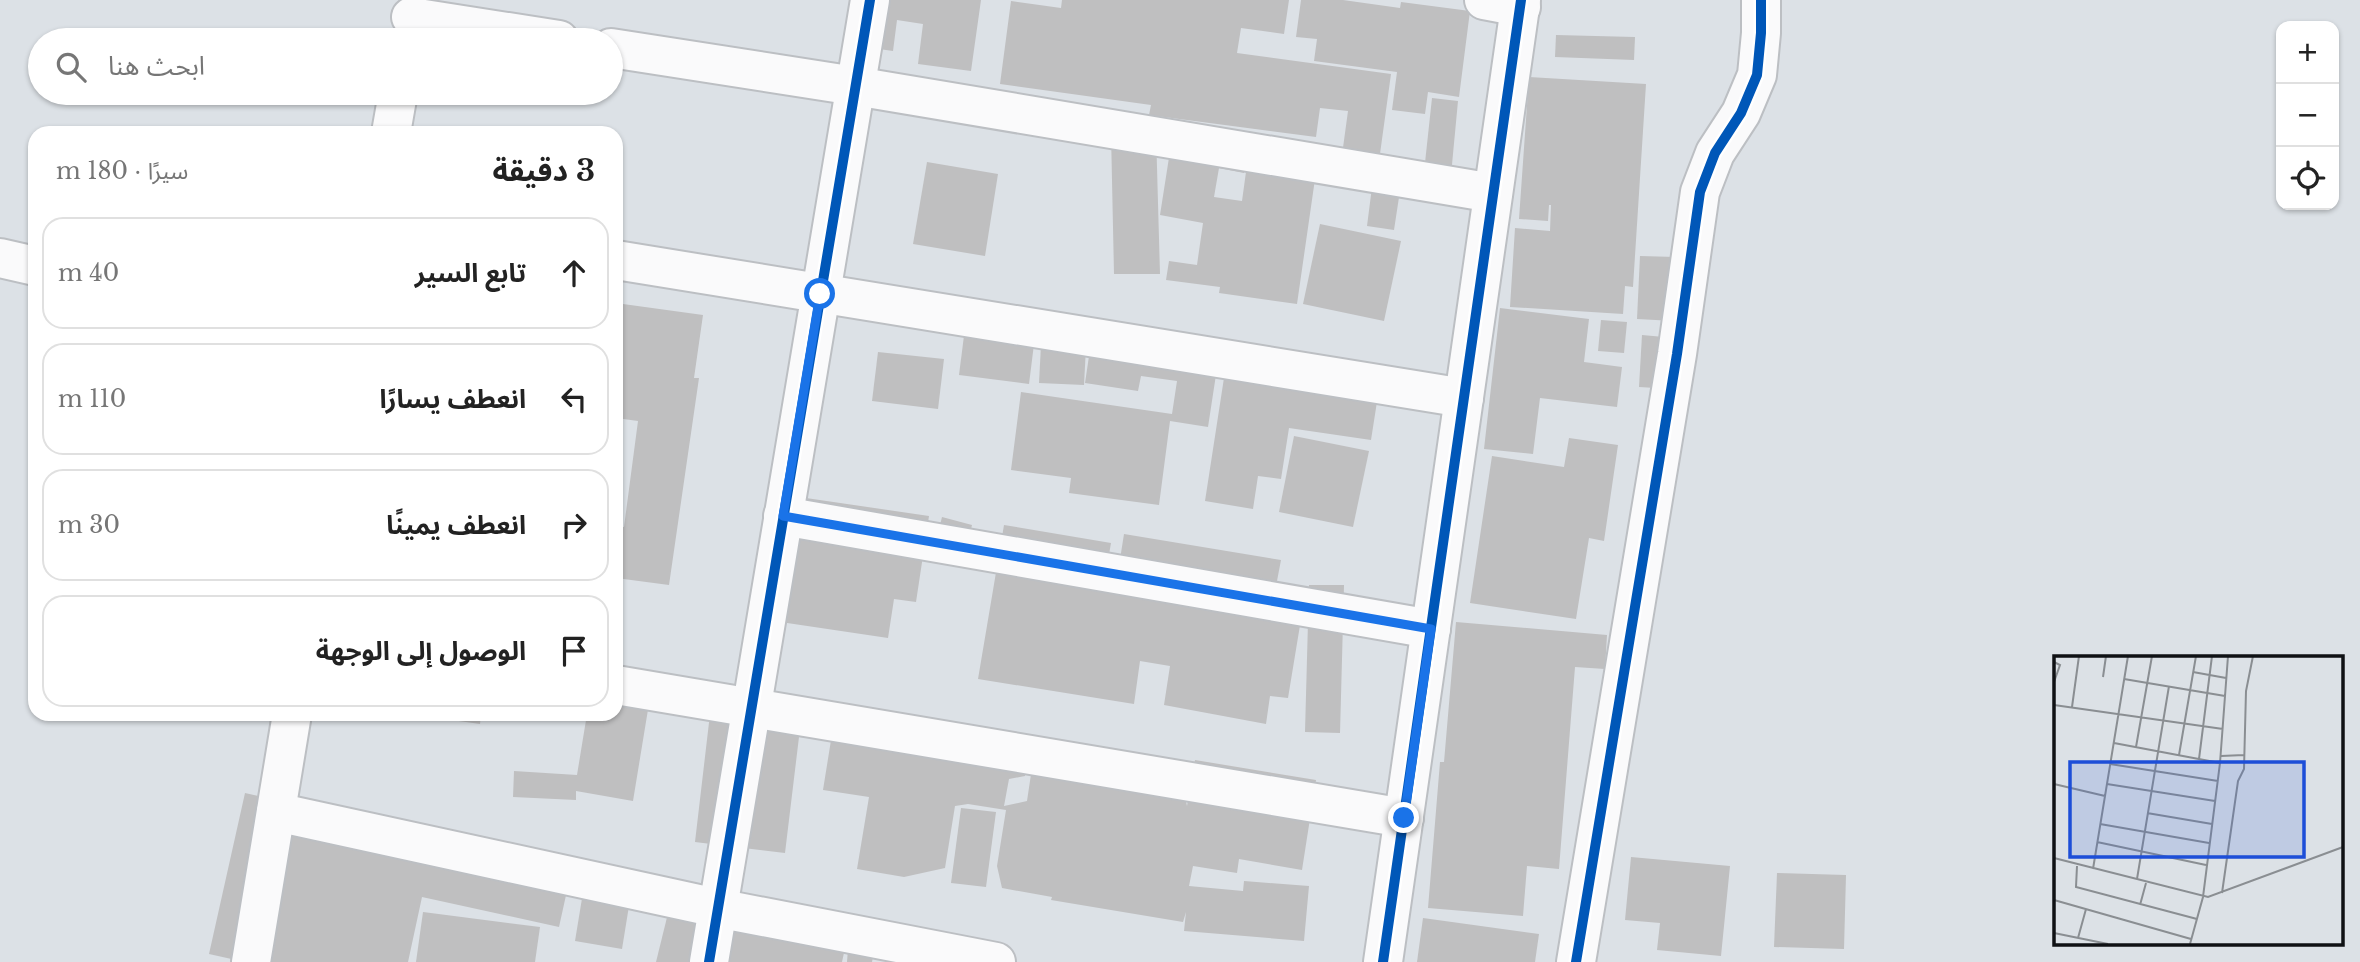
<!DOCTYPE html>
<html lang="ar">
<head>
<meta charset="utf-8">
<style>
  body { margin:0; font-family:"Libre Baskerville","Noto Sans Arabic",serif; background:#f2f2f2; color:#222; direction:rtl }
  .controls { position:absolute; right:21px; top:21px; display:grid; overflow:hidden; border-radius:14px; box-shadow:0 2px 5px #0004 }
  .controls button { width:63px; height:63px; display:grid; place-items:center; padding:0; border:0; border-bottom:2px solid #e0e0e0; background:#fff; color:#222; font:35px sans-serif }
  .stop { position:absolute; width:21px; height:21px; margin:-16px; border:5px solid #1a73e8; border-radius:50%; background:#fff }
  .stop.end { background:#1a73e8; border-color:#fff; box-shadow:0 2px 7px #0008 }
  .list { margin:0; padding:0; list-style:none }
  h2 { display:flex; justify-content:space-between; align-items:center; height:91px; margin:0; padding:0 28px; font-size:30px }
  h2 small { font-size:23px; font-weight:400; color:#767676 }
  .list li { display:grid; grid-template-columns:46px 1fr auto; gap:21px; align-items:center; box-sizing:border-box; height:112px; margin:0 14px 14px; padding:0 14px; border:2px solid #e0e0e0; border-radius:21px }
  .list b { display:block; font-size:26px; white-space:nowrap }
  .list em { font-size:23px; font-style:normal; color:#767676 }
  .icon { flex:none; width:38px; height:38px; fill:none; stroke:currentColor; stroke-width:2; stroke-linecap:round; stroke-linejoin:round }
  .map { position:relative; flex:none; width:2360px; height:962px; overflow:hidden; direction:ltr }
  .search { position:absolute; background:#fff; box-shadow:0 2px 5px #0004; left:28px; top:28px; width:595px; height:77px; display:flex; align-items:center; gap:18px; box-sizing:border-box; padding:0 24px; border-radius:38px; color:#767676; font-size:26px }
  .panel { position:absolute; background:#fff; box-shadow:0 2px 5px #0004; left:28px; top:126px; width:595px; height:595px; border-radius:21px; direction:rtl }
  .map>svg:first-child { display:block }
  .building { fill:#bfbfc0 }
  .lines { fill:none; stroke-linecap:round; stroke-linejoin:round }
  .minor-casing { stroke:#bcbfc3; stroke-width:42 }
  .minor { stroke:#fafafb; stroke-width:38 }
  .cycleway-casing { stroke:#fff; stroke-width:15 }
  .cycleway { stroke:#0057b8; stroke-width:10 }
  .route { stroke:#1a73e8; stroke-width:9 }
  .inset-road { fill:none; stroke:#8a8e92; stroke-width:2 }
  .view { fill:#1d4ed8; fill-opacity:0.15; stroke:#1d4ed8; stroke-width:3.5 }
  .inset-edge { fill:none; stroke:#0f1114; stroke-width:3.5 }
</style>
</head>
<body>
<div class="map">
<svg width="2360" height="962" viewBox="0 0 2360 962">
  <rect width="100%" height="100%" fill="#dce1e6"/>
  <g class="building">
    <path d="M885,0H981L971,71L918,64L923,24L897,20L893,51L879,49Z"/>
    <path d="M1062,0H1289L1284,34L1241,28L1237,53L1391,74L1379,161L1342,155L1348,111L1320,108L1316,137L1149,115L1151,105L1000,84L1011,1L1061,8Z"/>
    <path d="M1301,0H1343L1400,8L1401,2L1470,11L1459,97L1428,92L1425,114L1392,110L1397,72L1314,61L1317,39L1296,37Z"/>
    <path d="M1556,35L1635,37L1634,60L1555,57Z"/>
    <path d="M1529,77L1646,84L1633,287L1625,286L1623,314L1510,307L1515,228L1550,231L1551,205H1549L1548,221L1519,219Z"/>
    <path d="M1432,98L1458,101L1451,175L1424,172Z"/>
    <path d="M1156,132L1160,274H1114L1111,133Z"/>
    <path d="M1173,132L1249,144L1244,173L1219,168L1214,197L1242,201L1249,150L1403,171L1394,230L1367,226L1372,187L1315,179L1297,304L1219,293L1220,287L1166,280L1169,261L1197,265L1203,223L1160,215Z"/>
    <path d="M927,162L998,174L985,256L913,244Z"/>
    <path d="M1320,224L1401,241L1384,321L1303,304Z"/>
    <path d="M1640,256L1676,257L1674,321L1637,319Z"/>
    <path d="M623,304L703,315L694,378H699L669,585L616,578V526L624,527L638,421L616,418V356Z"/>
    <path d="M1500,308L1589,319L1584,362L1622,367L1617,407L1540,398L1533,454L1484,449Z"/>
    <path d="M967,312L1037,320L1029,384L959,375Z"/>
    <path d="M1601,320L1627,322L1624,353L1598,351Z"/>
    <path d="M1042,326L1087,328L1084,385L1039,383Z"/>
    <path d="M1642,335L1675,338L1672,389L1639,387Z"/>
    <path d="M1092,336L1219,355L1208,427L1170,421L1159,505L1069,493L1071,478L1011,470L1021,392L1172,414L1177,381L1141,376L1138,391L1085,383Z"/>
    <path d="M878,352L944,359L938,409L872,401Z"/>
    <path d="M1228,352L1381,376L1371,440L1289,428L1281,479L1258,476L1253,509L1205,501Z"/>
    <path d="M1294,436L1369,451L1353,527L1279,512Z"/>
    <path d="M1569,438L1618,445L1604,541L1589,538L1576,619L1470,603L1492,456L1564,467Z"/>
    <path d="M806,498L929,516L916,602L894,599L888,638L754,618L766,545L798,550Z"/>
    <path d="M942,517L972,525L965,554L935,546Z"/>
    <path d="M1004,525L1111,543L1103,589L1115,591L1124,534L1281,560L1273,602L1303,607L1288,698L1270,696L1266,724L1164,705L1170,666L1140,661L1134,704L978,679Z"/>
    <path d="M1309,585H1344L1340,733L1305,732Z"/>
    <path d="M1456,622L1607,635L1605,669L1575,667L1559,869L1527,866L1523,916L1428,908L1440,762H1444Z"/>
    <path d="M616,667L654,673L633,801L576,791V800L513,797L514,771L577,775L587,714H616Z"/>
    <path d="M712,697L821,739L799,737L785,853L695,842Z"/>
    <path d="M836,709L1030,741L1025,776L1009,779L1004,806L1027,801L1036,741L1178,764L1187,806L1195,760L1316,780L1302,870L1239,859L1237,873L1193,866L1189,886L1243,891L1244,881L1309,886L1304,941L1184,931L1186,912L1183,922L1051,900L1052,897L1002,888L997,866L1006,810L968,804L955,806L945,868L904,877L857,869L869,797L823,790Z"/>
    <path d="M409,714H481L480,724Z"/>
    <path d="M245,793L572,868L559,927L422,897L408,962H245L209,954Z"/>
    <path d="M961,808L996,812L986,887L951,883Z"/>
    <path d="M1631,857L1730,866L1721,956L1657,950L1660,923L1625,920Z"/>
    <path d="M587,868L634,875L622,949L575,941Z"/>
    <path d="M1777,873L1846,875L1844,949L1774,947Z"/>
    <path d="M672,897L847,939L842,962H656Z"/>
    <path d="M423,912L540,927L535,962H416Z"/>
    <path d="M1423,918L1539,934L1535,962H1417Z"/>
    <path d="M848,949L874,952L872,962H847Z"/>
  </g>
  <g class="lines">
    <g class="minor-casing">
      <g id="minor">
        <path d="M1484,0L1521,7"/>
        <path d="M411,17L559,40"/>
        <path d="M611,48L855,86L1493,193"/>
        <path d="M391,133L398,93"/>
        <path d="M0,258L35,266"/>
        <path d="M616,260L1464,398"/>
        <path d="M783,516L1431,629"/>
        <path d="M616,685L1404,818"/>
        <path d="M276,812L717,908L996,962"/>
        <path d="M251,962L292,714"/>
        <path d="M709,962L870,0"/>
        <path d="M1383,962L1521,0"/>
        <path d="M1576,962L1677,354L1700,192L1715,153L1741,113L1757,75L1761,33V0"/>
      </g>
    </g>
    <use href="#minor" class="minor"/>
    <g class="cycleway-casing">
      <g id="cycleway">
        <path d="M709,962L870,0"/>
        <path d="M1383,962L1521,0"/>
        <path d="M1576,962L1677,354L1700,192L1715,153L1741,113L1757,75L1761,33V0"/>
      </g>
    </g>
    <use href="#cycleway" class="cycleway"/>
  </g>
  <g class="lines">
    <path class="route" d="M820,294L783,516L1431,629L1404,818"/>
  </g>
  <g transform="translate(2054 656)">
    <rect width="289" height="289" fill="#dce1e6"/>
    <path class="inset-road" d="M0,6L6,9L0,26M139,16L172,22M49,21L52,0M70,23L171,40M0,49L169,73M18,51L25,0M60,87L166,107M82,91L98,0M125,99L142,0M167,100L190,99M145,103L158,0M56,108L164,125M0,128L51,140M53,128L161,145M93,157L158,168M46,168L155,187M43,186L152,209M0,202L154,241L289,191M23,210L22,231L143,263M39,213L74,0M83,223L115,30M168,237L184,125L190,113L192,35L199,0M0,244L137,283M86,249L92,227M0,277L54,288M24,282L32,253M136,288L149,241L166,107L174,0"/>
    <path class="view" d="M16,106H250V201H16Z"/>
    <rect width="289" height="289" class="inset-edge"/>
  </g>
</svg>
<div class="controls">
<button>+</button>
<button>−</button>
<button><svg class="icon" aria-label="locate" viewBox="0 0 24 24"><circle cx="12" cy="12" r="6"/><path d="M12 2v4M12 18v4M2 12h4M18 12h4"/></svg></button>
</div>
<div class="stop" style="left:820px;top:294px"></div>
<div class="stop end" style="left:1404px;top:818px"></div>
<div class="search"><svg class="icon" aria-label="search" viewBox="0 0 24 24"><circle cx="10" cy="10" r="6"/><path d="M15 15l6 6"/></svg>ابحث هنا</div>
<section class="panel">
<h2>3 دقيقة<small>سيرًا · 180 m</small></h2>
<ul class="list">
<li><svg class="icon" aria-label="ahead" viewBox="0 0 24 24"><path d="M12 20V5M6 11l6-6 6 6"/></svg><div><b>تابع السير</b></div><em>40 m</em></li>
<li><svg class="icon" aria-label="left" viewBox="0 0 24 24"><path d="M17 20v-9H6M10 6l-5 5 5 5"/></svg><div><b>انعطف يسارًا</b></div><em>110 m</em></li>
<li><svg class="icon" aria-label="right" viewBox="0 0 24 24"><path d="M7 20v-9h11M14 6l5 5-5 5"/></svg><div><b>انعطف يمينًا</b></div><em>30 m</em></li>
<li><svg class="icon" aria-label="arrive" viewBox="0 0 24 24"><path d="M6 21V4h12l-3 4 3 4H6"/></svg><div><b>الوصول إلى الوجهة</b></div></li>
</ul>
</section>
</div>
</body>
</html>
